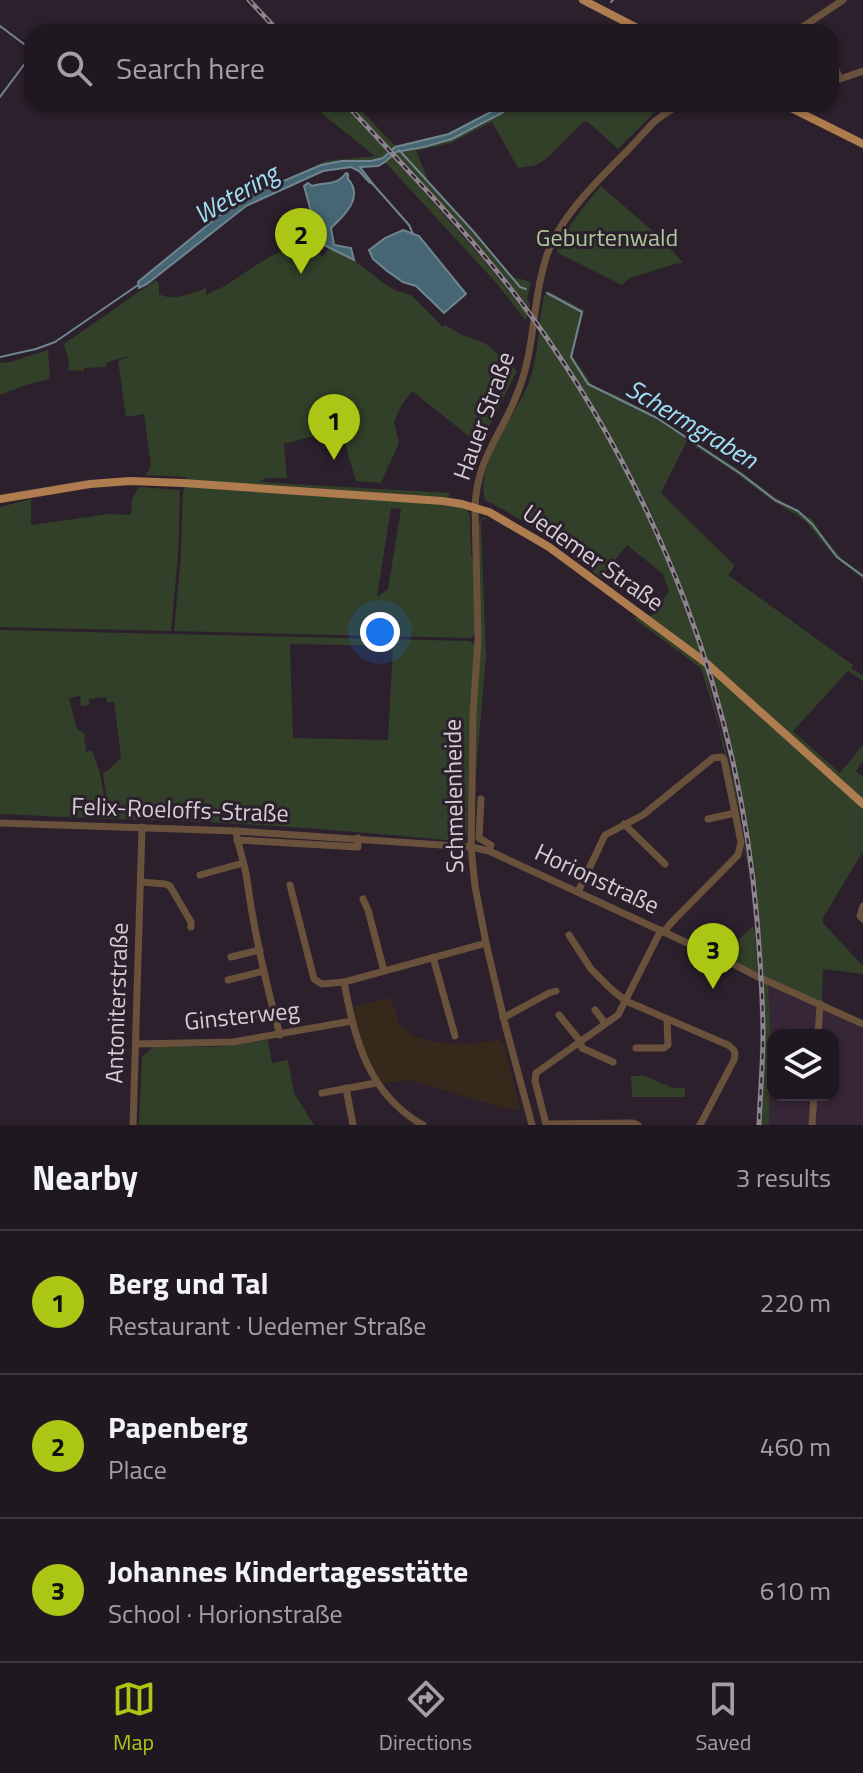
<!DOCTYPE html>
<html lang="en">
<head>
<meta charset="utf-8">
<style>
  body { margin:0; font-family:"Titillium Web",sans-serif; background:#28212a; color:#f1f3f6 }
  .controls { position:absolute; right:24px; bottom:24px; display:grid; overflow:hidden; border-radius:16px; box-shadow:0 2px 6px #0004 }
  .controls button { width:72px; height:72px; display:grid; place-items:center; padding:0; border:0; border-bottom:2px solid #3d373f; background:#201821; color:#f1f3f6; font:40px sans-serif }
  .you { position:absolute; left:380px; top:632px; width:28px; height:28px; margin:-20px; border:6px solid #fff; border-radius:50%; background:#1a73e8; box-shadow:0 0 0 12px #1a73e833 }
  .badge { display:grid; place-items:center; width:52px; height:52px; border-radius:50%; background:#abc614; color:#111; font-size:26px; font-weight:700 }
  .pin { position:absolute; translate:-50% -66px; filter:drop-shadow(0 2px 4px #0008) }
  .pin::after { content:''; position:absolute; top:42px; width:28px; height:24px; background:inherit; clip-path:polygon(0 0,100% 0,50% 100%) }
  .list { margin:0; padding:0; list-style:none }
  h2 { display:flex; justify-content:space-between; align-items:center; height:104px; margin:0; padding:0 32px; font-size:34px }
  h2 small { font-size:26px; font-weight:400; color:#a2a0a5 }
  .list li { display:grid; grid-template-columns:52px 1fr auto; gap:24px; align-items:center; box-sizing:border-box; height:144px; padding:0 32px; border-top:2px solid #3d373f }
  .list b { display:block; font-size:30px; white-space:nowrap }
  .list p { margin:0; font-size:26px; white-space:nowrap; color:#a2a0a5 }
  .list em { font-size:26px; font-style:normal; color:#a2a0a5 }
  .icon { flex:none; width:44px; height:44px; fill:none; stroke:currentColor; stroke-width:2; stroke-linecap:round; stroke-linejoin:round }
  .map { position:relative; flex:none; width:863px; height:1125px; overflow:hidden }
  .search { position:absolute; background:#201821; box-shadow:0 2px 6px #0004; left:24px; right:24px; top:24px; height:88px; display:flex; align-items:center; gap:20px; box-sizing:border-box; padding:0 28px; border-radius:24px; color:#a2a0a5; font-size:30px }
  .sheet { height:536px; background:#201821 }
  nav { display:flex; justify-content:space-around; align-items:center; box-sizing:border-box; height:112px; border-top:2px solid #3d373f; background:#201821; font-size:22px; color:#a2a0a5 }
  nav a { display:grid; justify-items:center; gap:4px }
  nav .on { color:#abc614 }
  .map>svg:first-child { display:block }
  .built { fill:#362637; fill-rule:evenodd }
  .education { fill:#37281c }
  .green { fill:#323f29; fill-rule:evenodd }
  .water { fill:#456672; stroke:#708590; stroke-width:2 }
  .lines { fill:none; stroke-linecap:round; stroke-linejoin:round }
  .stream { stroke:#708590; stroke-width:2 }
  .minor { stroke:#69513c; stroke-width:7 }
  .major { stroke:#ae7c4f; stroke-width:8 }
  .rail-casing { stroke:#8d848d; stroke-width:5 }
  .rail { stroke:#2b202c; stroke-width:2; stroke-dasharray:6; stroke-linecap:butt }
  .labels { text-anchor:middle; stroke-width:6; stroke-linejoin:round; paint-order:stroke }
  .park-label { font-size:24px; fill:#adc999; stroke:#2b202c }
  .street-label { font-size:24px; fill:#d6ced6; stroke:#2b202c }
  .water-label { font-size:26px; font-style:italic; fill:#9fe0f7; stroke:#2b202c }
</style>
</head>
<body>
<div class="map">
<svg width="863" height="1125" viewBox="0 0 863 1125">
  <rect width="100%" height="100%" fill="#2b202c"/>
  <g class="built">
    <path d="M394,153L445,208L504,276L529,308L527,314L463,235L391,156Z"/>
    <path d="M539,324L585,391L629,469L672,563L703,647L697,643L668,565L626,470L581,393L539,330Z"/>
    <path d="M705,670L712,675L722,710L745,812L759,913L763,976L758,974L751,891L744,831L726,747Z"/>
    <path d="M758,980L764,982L765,1037L761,1125H756L760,1035Z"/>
    <path d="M768,984L863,1028V1125H769L771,1039ZM773,1035H833V1095H773Z"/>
  </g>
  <path class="education" d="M391,998L399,1023L412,1035L431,1041L449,1044L462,1045L500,1040L501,1044H504L520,1110L500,1107L410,1080L379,1084L366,1056L352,1007Z"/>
  <g class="green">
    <path d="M310,104H342L389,154C375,165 344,160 326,164C317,166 309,171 301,173L326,161L375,156Z"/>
    <path d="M349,104H355L395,146L448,133L497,108L501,104H506C489,115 467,128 448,134C430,140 408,141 392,150Z"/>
    <path d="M514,104H663L618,149L588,122H583L548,157L537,165L518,168L492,122L451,143L416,151L429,182L513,277L531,282L527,299L530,304L529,308L469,234L394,153C409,149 424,148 439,143C463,136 495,120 514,104Z"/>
    <path d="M391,156C438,207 484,259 527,314L526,321L498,285L385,162Z"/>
    <path d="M601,186L663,240L683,263H678L630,278L622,285L558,253L557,251C567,226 584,206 601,186Z"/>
    <path d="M329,248L354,260L386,285L397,291L411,295L443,327L445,325L460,334L485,343L517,371L480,445L412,391L401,406L394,422L399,443L381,483L356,481L342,434L316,439L314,436L284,444L287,478H266L259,482L450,493L449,497L369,493L187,480L186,477L146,475L151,466L144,414L126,417L118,361L133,355L108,362L105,367L84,368V371L68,370L69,362L64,344L156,280L159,284V294C174,302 192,293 206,288V295C214,291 222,288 229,283C251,270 271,250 298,249C306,249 315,253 323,256Z"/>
    <path d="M548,291L584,310L573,356L592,385L618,396L650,413L735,467L777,499L812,519L821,533L841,558L863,575V579L836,558L806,522L797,515L774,502L733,471L687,441L661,493L735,566L728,575L853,665L851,668L863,676V681L848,671L793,731L840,773L863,745V761L856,771L863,777V799L709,662L645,616L653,615L669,591L663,574L627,545L601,578C564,549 527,521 485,500C475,465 514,417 528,385C535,367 537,349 539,330C571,375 601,422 626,472C654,527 677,585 697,643L702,646C667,530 609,422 539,324L544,296Z"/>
    <path d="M48,350L50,379L26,385L0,395V363L10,362Z"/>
    <path d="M187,486L448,504L467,508L470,516L471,553L475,573L476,633L470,638L174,631L181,555L183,491ZM391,508L401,509L388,589L377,597Z"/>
    <path d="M139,487L180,490L178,555L171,631L0,627V507L31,499V525L109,514L131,515L132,499Z"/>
    <path d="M486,517V519L482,520L481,525L486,656L476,774L475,839L473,838L479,524L481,519Z"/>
    <path d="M639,617L704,665L863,807V851L823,918V923L863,966V974L823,969L822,998L824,1003L763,976C756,870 741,777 712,675L706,672L735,787L750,878L719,727L701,668L633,618Z"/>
    <path d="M0,630L470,641L475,645L470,707L467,833L465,840L456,843V841C340,830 226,821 110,819L103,773L109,770L121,757L114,702H107L106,697L89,699V705L81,706L80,696L69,698L77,729L84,733L86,752L92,750L100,773L108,819L0,814ZM290,644L393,646L388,740L293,738Z"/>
    <path d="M754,926L758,974L720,955Z"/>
    <path d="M764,982L768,984L771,1039L769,1125H761L765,1037Z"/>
    <path d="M268,1040L272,1063L288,1060L294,1093L314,1125H139L142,1057L154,1046L219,1047Z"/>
    <path d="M631,1076H645L673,1088H685V1097H632Z"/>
  </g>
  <g class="water">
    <path d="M506,104H514L502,113L452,139L424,147L396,152L385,162L378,166L360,167L373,184L369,182L359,171L351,167L323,171L246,206L147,284L139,288L138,282L221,214L253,194L321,165L342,161H371L383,158L395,147L449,134Z"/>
    <path d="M346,173L348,174V179C364,197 345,215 331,228L334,245L351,248L354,260L320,243L317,230L319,224L313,219L304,186L308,183L312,186C325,182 337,186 346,173Z"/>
    <path d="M403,230L419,236L466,294L444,313L416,286L403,282L387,271L373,259L369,250L385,238Z"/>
  </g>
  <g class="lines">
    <g class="stream">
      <path d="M611,2L613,0"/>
      <path d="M0,26L32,50"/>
      <path d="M0,97L32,54"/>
      <path d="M399,150L473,231L520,287L526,289"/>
      <path d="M371,182L409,225L413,234"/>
      <path d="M547,293L582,312L571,357L588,384L657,418L741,474L775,500L798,511L813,525L837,557L863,576"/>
      <path d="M0,357L36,349L55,342L138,285"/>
    </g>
    <g class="minor">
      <path d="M795,32L843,0"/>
      <path d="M831,58L840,79L863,71"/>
      <path d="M481,799L479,838L491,845L489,851"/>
      <path d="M708,819L735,813"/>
      <path d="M0,823L236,831L471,847L489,851L735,965L756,976L863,1024"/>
      <path d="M624,824L665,864"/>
      <path d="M236,831C238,847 245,863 247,880C254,932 266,984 280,1035"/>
      <path d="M237,840L358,847V838"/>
      <path d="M200,875L243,863"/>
      <path d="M141,882L165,884L170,886L191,922V927"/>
      <path d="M290,885L314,979L322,984L344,982"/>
      <path d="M578,892L605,835L643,815L713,758L722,757L724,760L741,842L738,855L671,923L664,932"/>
      <path d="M363,899L368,910L384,971"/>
      <path d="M863,906L860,916L863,919"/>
      <path d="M569,935L591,969L611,989L626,1001L728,1045C735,1050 736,1052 734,1060L700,1125"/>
      <path d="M231,957L260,950"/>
      <path d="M433,957L455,1036"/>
      <path d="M228,980L264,971"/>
      <path d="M595,1010L605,1023"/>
      <path d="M559,1015L580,1041L582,1048L613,1062"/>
      <path d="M246,1017L273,1011"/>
      <path d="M503,1018L549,993L556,991"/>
      <path d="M818,1035L820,1004"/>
      <path d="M136,1044L233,1042L352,1021"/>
      <path d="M636,1048H664L668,1045L667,1019"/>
      <path d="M346,1088L353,1125"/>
      <path d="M322,1093L376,1083"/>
      <path d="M133,1125L142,827"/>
      <path d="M423,1125C368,1094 355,1040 344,982L486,943"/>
      <path d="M532,1125L505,1024L486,943L475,886L471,847L473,713L478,640L475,507C477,456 503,434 519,389C536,345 532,297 548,252C561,216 599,179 626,152C636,142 645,131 655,121C663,115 672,109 680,104"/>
      <path d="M638,1125L633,1123L546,1124L535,1081L536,1073L618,1015L661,930"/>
      <path d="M812,1125L814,1095"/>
    </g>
    <g class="major">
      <path d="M583,0L645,32"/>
      <path d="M783,104L863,144"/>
      <path d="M0,499L90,484L130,481L183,483L443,501L462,504L489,512L549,547L705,662L863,804"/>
    </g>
    <g class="rail-casing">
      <g id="rail">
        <path d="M249,0L279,32"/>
        <path d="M346,104C410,173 477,241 532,317C660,494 739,703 757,920C760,958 763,996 763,1035C763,1065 760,1095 759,1125"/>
      </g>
    </g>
    <use href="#rail" class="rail"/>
  </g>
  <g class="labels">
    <g class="park-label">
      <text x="607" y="246">Geburtenwald</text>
    </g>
    <g class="street-label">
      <text transform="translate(484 416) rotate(-70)" y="8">Hauer Straße</text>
      <text transform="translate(593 558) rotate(35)" y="8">Uedemer Straße</text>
      <text transform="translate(454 796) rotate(-91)" y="8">Schmelenheide</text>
      <text transform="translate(180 810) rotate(2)" y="8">Felix-Roeloffs-Straße</text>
      <text transform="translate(597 879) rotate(25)" y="8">Horionstraße</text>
      <text transform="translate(117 1003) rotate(-88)" y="8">Antoniterstraße</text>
      <text transform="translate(242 1016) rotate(-6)" y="8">Ginsterweg</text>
    </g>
    <g class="water-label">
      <text transform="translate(236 194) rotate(-30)" y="9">Wetering</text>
      <text transform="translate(692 424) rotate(31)" y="9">Schermgraben</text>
    </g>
  </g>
</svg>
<div class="controls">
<button><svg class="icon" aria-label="layers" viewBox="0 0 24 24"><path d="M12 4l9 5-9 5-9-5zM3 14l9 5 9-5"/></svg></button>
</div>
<div class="you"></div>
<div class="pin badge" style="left:334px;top:460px">1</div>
<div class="pin badge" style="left:301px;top:274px">2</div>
<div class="pin badge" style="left:713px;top:989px">3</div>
<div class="search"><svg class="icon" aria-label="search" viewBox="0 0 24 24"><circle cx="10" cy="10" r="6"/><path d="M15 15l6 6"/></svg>Search here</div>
</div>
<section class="sheet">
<h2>Nearby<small>3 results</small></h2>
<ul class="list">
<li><span class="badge">1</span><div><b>Berg und Tal</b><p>Restaurant · Uedemer Straße</p></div><em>220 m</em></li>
<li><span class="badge">2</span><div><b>Papenberg</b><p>Place</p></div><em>460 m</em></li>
<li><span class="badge">3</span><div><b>Johannes Kindertagesstätte</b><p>School · Horionstraße</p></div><em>610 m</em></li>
</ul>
</section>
<nav>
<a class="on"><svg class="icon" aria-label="map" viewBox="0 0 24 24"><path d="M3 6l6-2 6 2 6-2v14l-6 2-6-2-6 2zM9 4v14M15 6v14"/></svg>Map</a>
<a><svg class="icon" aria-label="directions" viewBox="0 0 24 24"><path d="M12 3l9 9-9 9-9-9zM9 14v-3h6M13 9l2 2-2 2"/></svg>Directions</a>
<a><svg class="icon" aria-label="saved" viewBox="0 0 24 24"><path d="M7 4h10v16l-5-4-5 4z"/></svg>Saved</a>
</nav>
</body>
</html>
